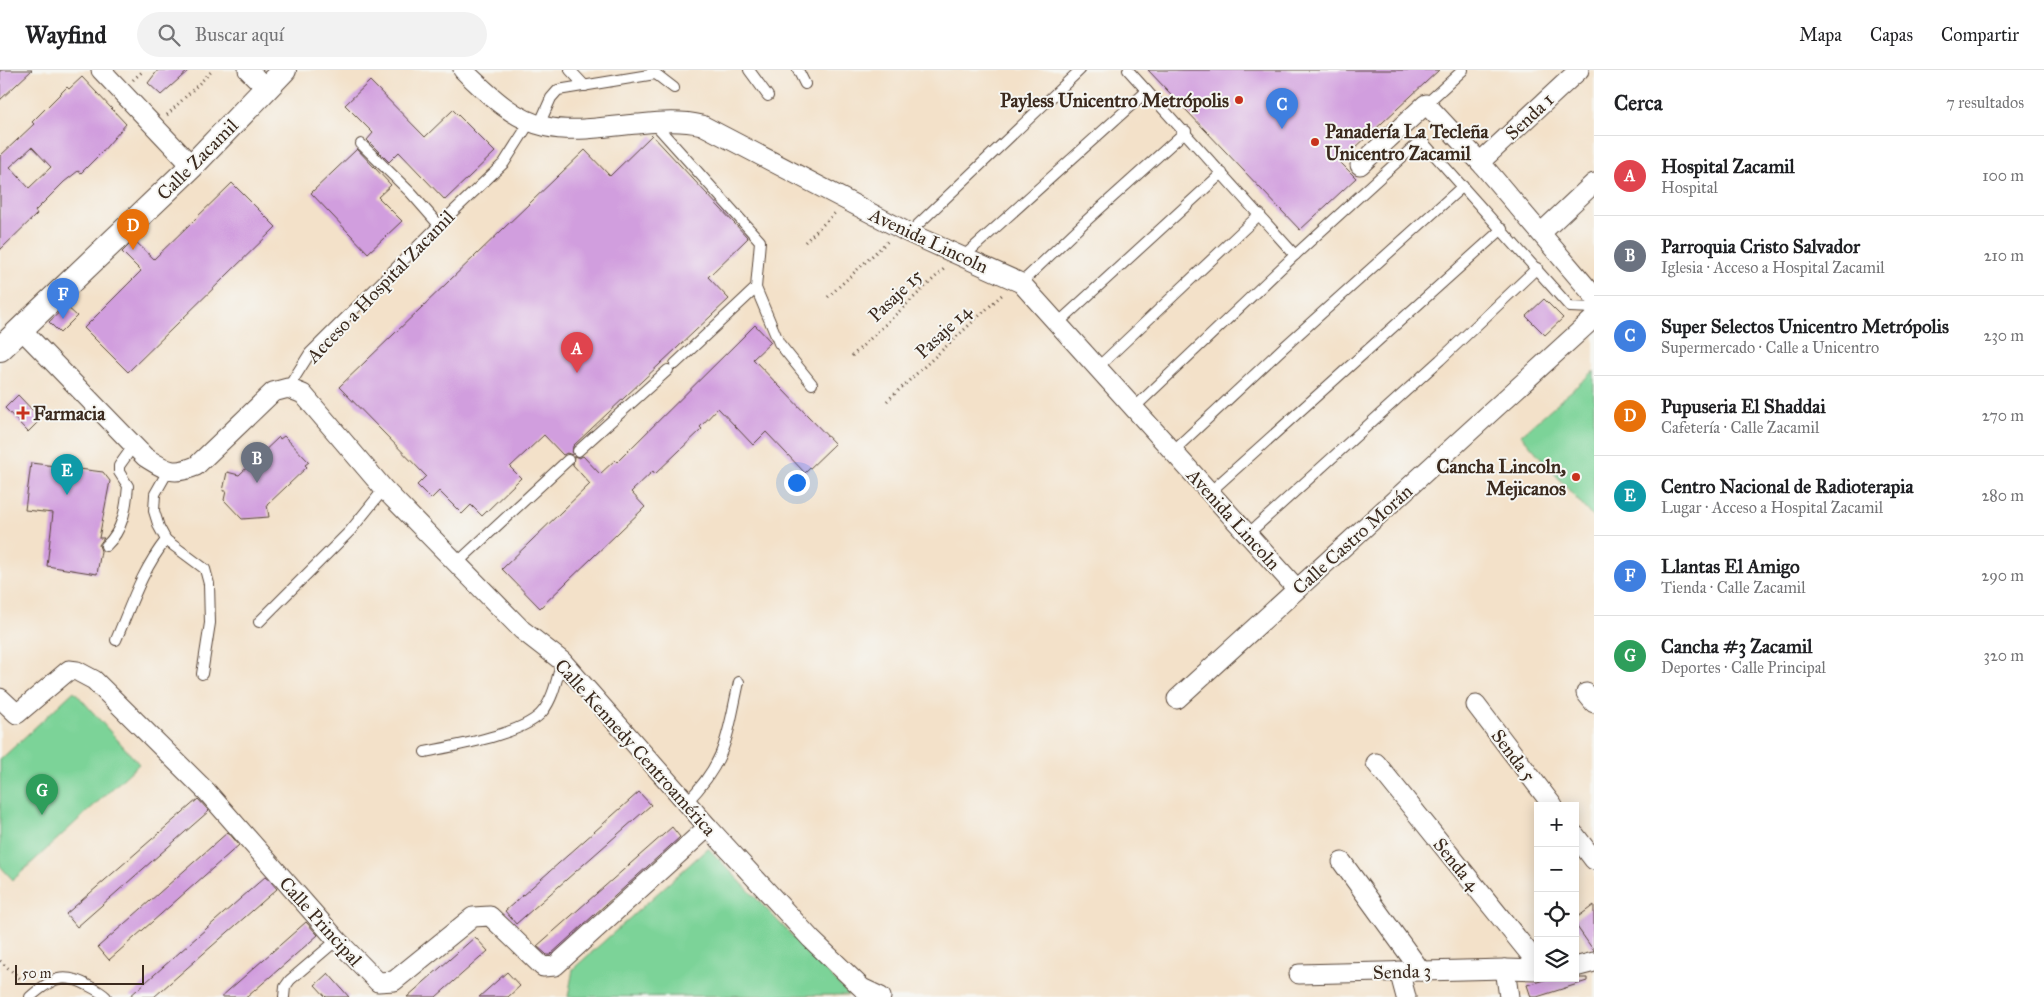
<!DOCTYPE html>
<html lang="es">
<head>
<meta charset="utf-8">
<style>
  body { margin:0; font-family:"IM FELL Great Primer",serif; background:#f2f2f2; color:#202124 }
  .controls { position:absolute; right:15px; bottom:15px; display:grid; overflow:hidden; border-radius:0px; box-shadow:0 2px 12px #0003 }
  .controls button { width:45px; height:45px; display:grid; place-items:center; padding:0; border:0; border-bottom:1px solid #e0e0e0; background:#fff; color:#202124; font:25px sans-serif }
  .scale { position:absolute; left:15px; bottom:12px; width:129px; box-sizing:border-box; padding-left:5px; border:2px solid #3b2a1e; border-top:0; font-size:14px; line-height:18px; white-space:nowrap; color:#3b2a1e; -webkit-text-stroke:4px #f6f6f2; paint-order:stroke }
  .you { position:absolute; left:796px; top:412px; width:18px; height:18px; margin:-12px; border:4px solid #fff; border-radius:50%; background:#1a73e8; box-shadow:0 0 0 8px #1a73e833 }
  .badge { display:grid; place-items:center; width:32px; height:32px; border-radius:50%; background:#c8321e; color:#fff; font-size:16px; font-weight:700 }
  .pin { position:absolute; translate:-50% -41px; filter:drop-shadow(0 1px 2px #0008) }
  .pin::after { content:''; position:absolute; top:26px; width:18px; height:15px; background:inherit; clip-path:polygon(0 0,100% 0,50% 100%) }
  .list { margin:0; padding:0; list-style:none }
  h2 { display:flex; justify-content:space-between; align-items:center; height:65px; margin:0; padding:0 20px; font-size:21px }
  h2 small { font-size:16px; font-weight:400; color:#757577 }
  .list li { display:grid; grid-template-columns:32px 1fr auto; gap:15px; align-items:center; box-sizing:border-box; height:80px; padding:0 20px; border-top:1px solid #e0e0e0 }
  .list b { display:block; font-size:19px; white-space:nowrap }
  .list p { margin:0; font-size:16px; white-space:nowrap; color:#757577 }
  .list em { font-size:16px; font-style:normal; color:#757577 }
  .icon { flex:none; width:28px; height:28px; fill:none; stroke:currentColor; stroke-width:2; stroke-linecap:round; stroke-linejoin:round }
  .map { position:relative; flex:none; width:1594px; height:927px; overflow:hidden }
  header { display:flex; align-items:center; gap:30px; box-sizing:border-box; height:70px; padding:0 25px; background:#fff; border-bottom:1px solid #e0e0e0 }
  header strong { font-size:24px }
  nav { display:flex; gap:28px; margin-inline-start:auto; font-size:18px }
  .search { width:350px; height:45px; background:#f2f2f2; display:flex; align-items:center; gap:12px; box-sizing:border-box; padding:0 18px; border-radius:28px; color:#757577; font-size:19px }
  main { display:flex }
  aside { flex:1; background:#fff }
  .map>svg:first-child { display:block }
  .green { fill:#7bd398; stroke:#5b7e5b }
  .building { fill:#d19ede; fill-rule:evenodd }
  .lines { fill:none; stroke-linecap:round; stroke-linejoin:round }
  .service-casing { stroke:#574538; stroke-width:12 }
  .minor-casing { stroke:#574538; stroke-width:21 }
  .tertiary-casing { stroke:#574538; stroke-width:26 }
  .path { stroke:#574538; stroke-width:3; stroke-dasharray:1 4; stroke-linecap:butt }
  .service { stroke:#fff; stroke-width:10 }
  .minor { stroke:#fff; stroke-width:19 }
  .tertiary { stroke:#fff; stroke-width:24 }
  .poi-dot { fill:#c8321e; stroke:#f6f6f2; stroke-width:2 }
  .labels { text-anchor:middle; stroke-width:4; stroke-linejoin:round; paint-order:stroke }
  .poi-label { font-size:19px; font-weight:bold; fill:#3b2a1e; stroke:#f6f6f2; text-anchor:end }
  .street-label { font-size:19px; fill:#3b2a1e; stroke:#f6f6f2 }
</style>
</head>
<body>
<header>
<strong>Wayfind</strong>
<div class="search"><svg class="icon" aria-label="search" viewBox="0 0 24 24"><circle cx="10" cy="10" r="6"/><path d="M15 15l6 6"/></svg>Buscar aquí</div>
<nav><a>Mapa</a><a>Capas</a><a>Compartir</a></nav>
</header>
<main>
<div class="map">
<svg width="1594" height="927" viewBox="0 0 1594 927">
  <rect width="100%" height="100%" fill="#f6f6f2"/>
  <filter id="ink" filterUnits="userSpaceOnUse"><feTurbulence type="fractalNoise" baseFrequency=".02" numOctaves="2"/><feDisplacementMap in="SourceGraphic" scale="10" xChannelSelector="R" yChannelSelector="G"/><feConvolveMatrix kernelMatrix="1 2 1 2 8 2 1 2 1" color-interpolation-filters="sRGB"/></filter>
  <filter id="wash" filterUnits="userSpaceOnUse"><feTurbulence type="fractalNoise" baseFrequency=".0096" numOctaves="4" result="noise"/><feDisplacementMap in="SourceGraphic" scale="20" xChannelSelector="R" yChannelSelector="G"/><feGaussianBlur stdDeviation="1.12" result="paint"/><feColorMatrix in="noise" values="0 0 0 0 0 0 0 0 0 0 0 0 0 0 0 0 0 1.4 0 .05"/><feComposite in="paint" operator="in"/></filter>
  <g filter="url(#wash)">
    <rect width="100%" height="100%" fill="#f3e1c9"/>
    <g class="green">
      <path d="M1594,301V449L1521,365Z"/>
      <path d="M74,621L139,694L13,810L0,796V690Z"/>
      <path d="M708,778L849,925L568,927L573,899Z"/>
    </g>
    <g id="blocks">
      <g class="building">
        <path d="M0,0H32L0,30Z"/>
        <path d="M158,0H189L161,25L148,13Z"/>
        <path d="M1148,0H1439L1340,92L1356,108L1300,160Z"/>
        <path d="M82,7L126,54L102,82L81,103L78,101L64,112L35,141L37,144L0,180V86L34,54L32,52L67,17L69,19ZM32,77L51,97L29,118L10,97Z"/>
        <path d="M370,11L425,67L453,40L495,82L445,130L399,82L389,92L367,70L373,63L345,35Z"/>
        <path d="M652,65L748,168L708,207L729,229L573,376L572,385L567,383L563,385L544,365L510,397L521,408L482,446L471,435L462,444L439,421L431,429L417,415L426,406L339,317L585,80L610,106Z"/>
        <path d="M357,79L391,115L378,127L402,151L368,183L311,123Z"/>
        <path d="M232,113L276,157L128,302L84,258L141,201L122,182L134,170L154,189Z"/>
        <path d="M1544,229L1563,248L1545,265L1526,246Z"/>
        <path d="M66,236L77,246L60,263L49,252Z"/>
        <path d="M755,255L771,272L753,289L835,374L805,403L766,362L753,375L718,338L700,357L702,359L655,404L653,401L631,422L645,437L540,538L502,499L590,414L573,395L574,386L579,388L583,386L600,404L615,390L617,392Z"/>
        <path d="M18,325L41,349L28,362L5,338Z"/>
        <path d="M284,366L309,392L305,395L307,397L267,435L269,447L242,449L224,430L226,421H223L227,402L239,405L279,367L280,369Z"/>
        <path d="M31,393L103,402L110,411L99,468H104L99,475L101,481L97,504L47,496L53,443L25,440Z"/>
        <path d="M639,722L651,735L516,854L505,841Z"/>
        <path d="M198,729L209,741L77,857L66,844Z"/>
        <path d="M672,757L680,767L550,885H547L537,876Z"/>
        <path d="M228,762L239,775L109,890L98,877Z"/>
        <path d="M266,806L277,819L154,927H129Z"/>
        <path d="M1594,835V881L1575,854V849Z"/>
        <path d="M306,852L318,865L247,927H221Z"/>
        <path d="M475,867L488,881L436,927H407Z"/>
        <path d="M507,902L520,916L508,927H479Z"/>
        <path d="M328,903L349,927H326L315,915Z"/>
        <path d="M1551,908H1587V911L1537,927H1531L1527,915Z"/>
      </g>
    </g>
  </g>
  <g filter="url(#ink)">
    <use href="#blocks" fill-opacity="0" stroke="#574538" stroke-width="1"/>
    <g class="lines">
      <g class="service-casing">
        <g id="service">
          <path d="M570,0L585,16"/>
          <path d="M749,0L768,26"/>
          <path d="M798,0L805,14"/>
          <path d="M1128,0L1295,185"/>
          <path d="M652,1L674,18"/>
          <path d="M1426,34L1463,0"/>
          <path d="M654,53L760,171L756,218L779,273L812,314"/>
          <path d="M539,55L551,28L558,20L655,4"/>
          <path d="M361,74L411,123L439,155"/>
          <path d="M909,163L1080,0"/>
          <path d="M963,187L1147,21"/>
          <path d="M1021,213L1086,151L1186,61"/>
          <path d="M1057,254L1222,103"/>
          <path d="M675,294L756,218"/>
          <path d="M1097,298L1260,144"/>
          <path d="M288,318L310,283L439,155L504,93L530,52"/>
          <path d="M1134,338L1295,185L1421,70L1570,237L1594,238"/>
          <path d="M578,381L668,300"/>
          <path d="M1173,381L1283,278L1463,116"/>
          <path d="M168,401L155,424L154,441L159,457L166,470L205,499L209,514L210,553L202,604"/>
          <path d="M1210,422L1502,159"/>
          <path d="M1248,464L1440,290L1537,198"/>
          <path d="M106,476C123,460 126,439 128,416L119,402V396L134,375"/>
          <path d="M457,493L568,390"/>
          <path d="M259,552L350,461L384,419"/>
          <path d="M116,570C131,535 142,500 166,470"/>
          <path d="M425,682C454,676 526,664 543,641C554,627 557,607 562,591"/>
          <path d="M686,733C727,691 727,666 739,612"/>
          <path d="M30,927C51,909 63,901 89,916C95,919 101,922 106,927"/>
          <path d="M284,927L285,917L290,910L337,870"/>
        </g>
      </g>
      <g class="minor-casing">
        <g id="minor">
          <path d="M101,0L192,96"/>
          <path d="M248,0L266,18"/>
          <path d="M463,0C487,23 513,50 547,57C575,63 609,56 638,54C660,52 680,50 702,55L909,163L1021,213L1297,519"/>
          <path d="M1480,92L1579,0"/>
          <path d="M1360,95L1426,34L1480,92L1594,226"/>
          <path d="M1542,162L1594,113"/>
          <path d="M21,259L145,387C166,400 172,406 196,396L273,322L288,318L303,324L384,419L522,560L562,591L708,757L811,869L862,918L881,927"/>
          <path d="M1586,623L1594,633"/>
          <path d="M0,628L17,644L69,600L77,601L94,610L207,722L337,870L378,912L394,911L473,847L490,846L543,897L555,896L708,757"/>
          <path d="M1177,629L1594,248"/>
          <path d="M1476,635L1553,736"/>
          <path d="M1376,693L1538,894"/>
          <path d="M1575,765L1594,790"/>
          <path d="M1342,792L1421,901"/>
          <path d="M1575,897L1594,892"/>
          <path d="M1505,899L1509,927"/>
          <path d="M1399,901L1406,927"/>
          <path d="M1299,904L1505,899L1538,900"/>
        </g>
      </g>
      <g class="tertiary-casing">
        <path id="tertiary" d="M0,279L192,96L284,0"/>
      </g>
      <g class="path">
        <path d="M133,10L144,0"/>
        <path d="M167,45L213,0"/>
        <path d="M805,172L835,143"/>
        <path d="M828,227L888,171"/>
        <path d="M852,286L946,197"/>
        <path d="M887,331L1004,223"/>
        <path d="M0,891L22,910"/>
      </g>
      <use href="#service" class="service"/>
      <use href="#minor" class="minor"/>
      <use href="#tertiary" class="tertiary"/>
    </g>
  </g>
  <g class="poi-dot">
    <circle cx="1239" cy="30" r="5"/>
    <circle cx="1315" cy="72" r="5"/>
    <path d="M20.5 335.5h5v5h5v5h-5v5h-5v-5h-5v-5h5z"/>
    <circle cx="1576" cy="407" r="5"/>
  </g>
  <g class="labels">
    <g class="poi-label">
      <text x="1229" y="37">Payless Unicentro Metrópolis</text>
      <text x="1325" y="68" text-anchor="start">Panadería La Tecleña<tspan x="1325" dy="22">Unicentro Zacamil</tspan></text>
      <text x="33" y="350" text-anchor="start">Farmacia</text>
      <text x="1566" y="403">Cancha Lincoln,<tspan x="1566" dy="22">Mejicanos</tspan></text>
    </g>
    <g class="street-label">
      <text transform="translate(1529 46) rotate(-43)" y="7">Senda 1</text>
      <text transform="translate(197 89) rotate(-45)" y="7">Calle Zacamil</text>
      <text transform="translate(929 170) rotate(25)" y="7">Avenida Lincoln</text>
      <text transform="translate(380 216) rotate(-46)" y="7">Acceso a Hospital Zacamil</text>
      <text transform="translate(895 225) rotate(-44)" y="7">Pasaje 15</text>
      <text transform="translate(943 261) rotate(-43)" y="7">Pasaje 14</text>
      <text transform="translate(1234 449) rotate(48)" y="7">Avenida Lincoln</text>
      <text transform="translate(1352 469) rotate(-42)" y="7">Calle Castro Morán</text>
      <text transform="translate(636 677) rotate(48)" y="7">Calle Kennedy Centroamérica</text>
      <text transform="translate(1514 685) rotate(53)" y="7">Senda 5</text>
      <text transform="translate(1457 794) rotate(51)" y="7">Senda 4</text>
      <text transform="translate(321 851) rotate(48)" y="7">Calle Principal</text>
      <text transform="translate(1402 901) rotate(-2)" y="7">Senda 3</text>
    </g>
  </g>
</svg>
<div class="controls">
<button>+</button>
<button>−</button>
<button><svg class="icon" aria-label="locate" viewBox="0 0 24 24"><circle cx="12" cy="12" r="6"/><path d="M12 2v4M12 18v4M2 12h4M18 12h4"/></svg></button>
<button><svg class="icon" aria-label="layers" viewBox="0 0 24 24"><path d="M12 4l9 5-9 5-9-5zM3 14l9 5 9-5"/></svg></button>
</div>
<div class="scale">50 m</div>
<div class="you"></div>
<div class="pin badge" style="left:577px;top:303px;background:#e0444e">A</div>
<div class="pin badge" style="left:257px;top:413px;background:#6b7280">B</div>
<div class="pin badge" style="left:1282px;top:59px;background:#3f7fe0">C</div>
<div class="pin badge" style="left:133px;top:180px;background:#e8710a">D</div>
<div class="pin badge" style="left:67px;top:425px;background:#0f9aa8">E</div>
<div class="pin badge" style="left:63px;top:249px;background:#3f7fe0">F</div>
<div class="pin badge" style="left:42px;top:745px;background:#2e9e5b">G</div>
</div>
<aside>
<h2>Cerca<small>7 resultados</small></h2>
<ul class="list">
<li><span class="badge" style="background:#e0444e">A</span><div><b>Hospital Zacamil</b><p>Hospital</p></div><em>100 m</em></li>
<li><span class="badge" style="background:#6b7280">B</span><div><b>Parroquia Cristo Salvador</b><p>Iglesia · Acceso a Hospital Zacamil</p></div><em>210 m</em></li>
<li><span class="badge" style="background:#3f7fe0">C</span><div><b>Super Selectos Unicentro Metrópolis</b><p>Supermercado · Calle a Unicentro</p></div><em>230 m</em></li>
<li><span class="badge" style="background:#e8710a">D</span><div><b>Pupuseria El Shaddai</b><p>Cafetería · Calle Zacamil</p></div><em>270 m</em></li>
<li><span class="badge" style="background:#0f9aa8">E</span><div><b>Centro Nacional de Radioterapia</b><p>Lugar · Acceso a Hospital Zacamil</p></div><em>280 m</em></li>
<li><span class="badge" style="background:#3f7fe0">F</span><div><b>Llantas El Amigo</b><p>Tienda · Calle Zacamil</p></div><em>290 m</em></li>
<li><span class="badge" style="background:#2e9e5b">G</span><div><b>Cancha #3 Zacamil</b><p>Deportes · Calle Principal</p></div><em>320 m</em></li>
</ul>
</aside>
</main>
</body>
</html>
